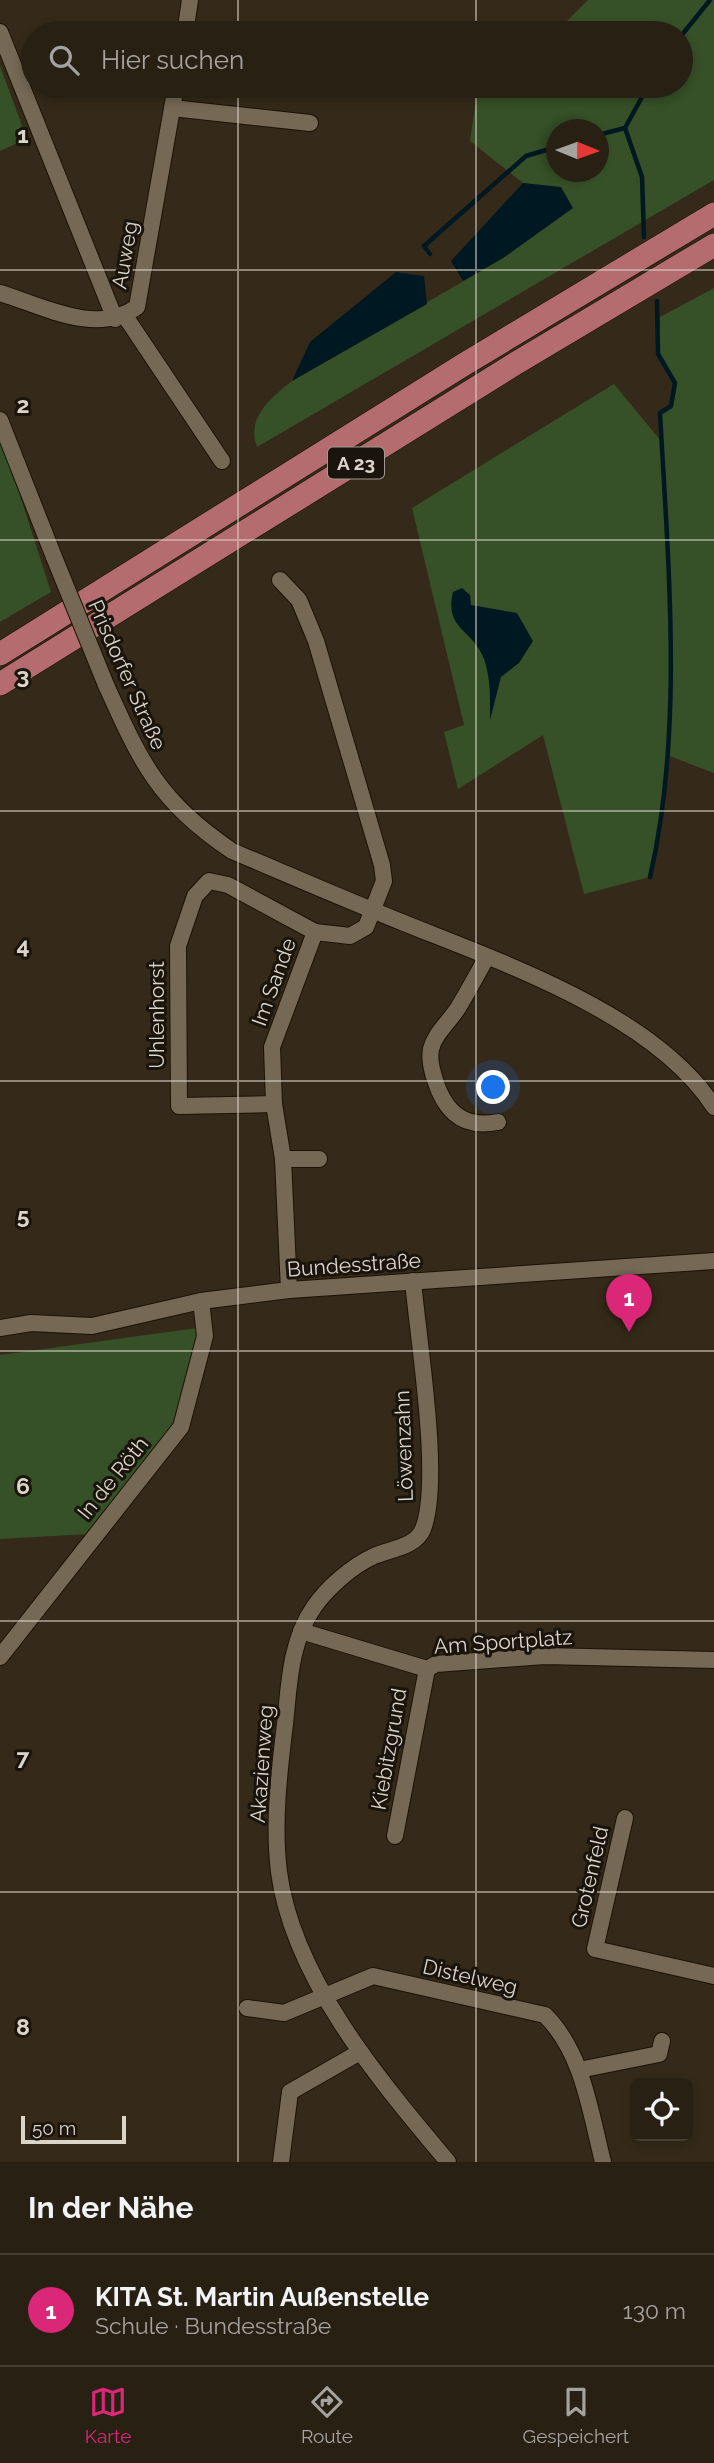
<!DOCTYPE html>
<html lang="de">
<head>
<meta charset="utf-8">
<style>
  body { margin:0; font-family:Raleway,sans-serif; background:#342d21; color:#f1f3f6 }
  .controls { position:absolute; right:21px; bottom:21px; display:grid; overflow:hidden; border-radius:10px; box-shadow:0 4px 10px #0003 }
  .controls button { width:63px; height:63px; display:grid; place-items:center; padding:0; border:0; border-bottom:2px solid #443e33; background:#282013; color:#f1f3f6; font:35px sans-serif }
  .compass { position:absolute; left:546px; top:119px; width:63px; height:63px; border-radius:50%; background:#282013; box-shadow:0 4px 10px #0003; rotate:91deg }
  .scale { position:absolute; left:21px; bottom:18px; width:105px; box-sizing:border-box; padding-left:7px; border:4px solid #dbd4c9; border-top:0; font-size:19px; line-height:24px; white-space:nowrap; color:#dbd4c9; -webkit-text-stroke:5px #19140c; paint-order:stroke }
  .you { position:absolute; left:494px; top:1088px; width:24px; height:24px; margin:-18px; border:5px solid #fff; border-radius:50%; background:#1a73e8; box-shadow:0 0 0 10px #1a73e833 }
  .badge { display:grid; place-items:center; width:46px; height:46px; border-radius:50%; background:#db2777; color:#fff; font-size:23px; font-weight:700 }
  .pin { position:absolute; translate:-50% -58px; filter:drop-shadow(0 2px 4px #0008) }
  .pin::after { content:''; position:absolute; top:37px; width:24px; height:21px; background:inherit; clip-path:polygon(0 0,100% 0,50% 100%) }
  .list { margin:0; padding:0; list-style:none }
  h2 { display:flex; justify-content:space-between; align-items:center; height:91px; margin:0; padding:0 28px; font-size:30px }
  h2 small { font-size:23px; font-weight:400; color:#a5a3a0 }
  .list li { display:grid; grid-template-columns:46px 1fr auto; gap:21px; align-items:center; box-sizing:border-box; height:112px; padding:0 28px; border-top:2px solid #443e33 }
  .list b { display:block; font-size:26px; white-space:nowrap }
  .list p { margin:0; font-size:23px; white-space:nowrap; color:#a5a3a0 }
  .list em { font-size:23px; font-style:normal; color:#a5a3a0 }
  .icon { flex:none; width:38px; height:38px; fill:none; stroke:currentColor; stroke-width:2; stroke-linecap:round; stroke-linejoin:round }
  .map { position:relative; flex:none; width:714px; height:2162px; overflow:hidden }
  .search { position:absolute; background:#282013; box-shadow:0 4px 10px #0003; left:21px; right:21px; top:21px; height:77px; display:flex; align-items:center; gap:18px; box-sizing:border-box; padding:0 24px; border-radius:38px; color:#a5a3a0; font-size:26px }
  .sheet { height:203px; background:#282013 }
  nav { display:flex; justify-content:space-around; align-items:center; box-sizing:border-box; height:98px; border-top:2px solid #443e33; background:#282013; font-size:19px; color:#a5a3a0 }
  nav a { display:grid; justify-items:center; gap:4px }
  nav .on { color:#db2777 }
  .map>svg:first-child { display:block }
  .green { fill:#365027; fill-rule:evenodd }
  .water { fill:#001821 }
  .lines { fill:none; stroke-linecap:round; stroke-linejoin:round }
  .stream { stroke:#001821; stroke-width:4.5 }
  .minor-casing { stroke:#1d1304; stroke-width:18 }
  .highway-casing { stroke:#1d1304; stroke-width:24 }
  .minor { stroke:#756855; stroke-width:16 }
  .highway { stroke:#b46c6e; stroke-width:23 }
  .minor-bridge-casing { stroke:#1d1304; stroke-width:18; stroke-linecap:butt }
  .minor-bridge { stroke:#756855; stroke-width:16 }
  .grid { fill:none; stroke:#dbd4c9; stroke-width:2; stroke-opacity:0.55 }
  .labels { text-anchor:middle; stroke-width:6; stroke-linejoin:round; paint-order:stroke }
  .shield { fill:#19140c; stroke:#a19a90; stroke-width:2 }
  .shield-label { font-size:19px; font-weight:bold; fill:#dbd4c9 }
  .street-label { font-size:21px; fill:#dbd4c9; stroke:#19140c }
  .grid-label { font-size:23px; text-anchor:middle; font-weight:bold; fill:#dbd4c9; stroke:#19140c; stroke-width:6; stroke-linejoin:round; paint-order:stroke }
</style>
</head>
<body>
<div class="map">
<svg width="714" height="2162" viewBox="0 0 714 2162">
  <rect width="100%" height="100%" fill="#352a19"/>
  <g class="green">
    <path d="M588,0H714V180L257,447C246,417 271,398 292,381L503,258L572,208L561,188L523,183L470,141L478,86H681V33H555ZM556,130H598V172H556Z"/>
    <path d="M0,66L27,139L0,151Z"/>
    <path d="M714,288V773L667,755L662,827L650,877L584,894L543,735L458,789L444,732L464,725L412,508L614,384L661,441L660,413L671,406L675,383L658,354L660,317Z"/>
    <path d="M0,433L51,592L0,622Z"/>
    <path d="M197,1328L198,1336L176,1424L89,1534L0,1539V1355Z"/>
  </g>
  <g class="water">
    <path d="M523,183L561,187L573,208L503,258L463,281L451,261Z"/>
    <path d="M396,272L424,276L427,304L292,381L310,342Z"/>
    <path d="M462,588L470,595L471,605L517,613L533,641L519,663L501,677L490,720C490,699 491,679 484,659C473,629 444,630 453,592Z"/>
  </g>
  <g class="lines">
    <g class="stream">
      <path d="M681,36L710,0"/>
      <path d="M625,128L642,177L644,237"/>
      <path d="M598,135L625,128L648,86"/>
      <path d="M430,254L424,246L526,156L556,147"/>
      <path d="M650,877C684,731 668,562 660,413L671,406L675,383L658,354L657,301"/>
    </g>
    <g class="minor-casing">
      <g id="minor">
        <path d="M0,32L115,319"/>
        <path d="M185,33L190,0"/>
        <path d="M172,108L310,123"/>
        <path d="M0,293C43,306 96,336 137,307L176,86"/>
        <path d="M125,316L222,461"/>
        <path d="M0,420L54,557"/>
        <path d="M280,580L299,600L316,641L382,865L384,881L366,927L350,936L315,932L272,1047L274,1104L283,1159L289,1290"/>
        <path d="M106,685C142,765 158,800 232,851C289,875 346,900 404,923C503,963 655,1015 714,1107"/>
        <path d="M487,957C477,974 468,992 458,1008C449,1022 435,1033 431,1049C429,1060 432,1070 435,1080C445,1112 464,1129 498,1122"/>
        <path d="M274,1104L179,1106L178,946L195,896L209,881L228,885L315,932"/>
        <path d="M283,1159H319"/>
        <path d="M413,1281C418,1339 442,1480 423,1529C416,1547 390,1549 374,1556C352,1566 327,1588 314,1607C290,1641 289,1686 285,1724C279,1773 273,1824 279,1872C293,1979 381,2082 448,2162"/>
        <path d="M0,1328L31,1323L92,1326L201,1301L289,1290L714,1261"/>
        <path d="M301,1631L427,1669L436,1664L545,1656L714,1660"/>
        <path d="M0,1657L181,1427L205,1336L201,1301"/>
        <path d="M625,1818L595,1949L714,1976"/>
        <path d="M395,1836L427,1669"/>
        <path d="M247,2008L284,2013L373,1976L545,2015C583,2053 590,2111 603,2162"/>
        <path d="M579,2070L659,2054L662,2041"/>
        <path d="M281,2162L290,2092L360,2052"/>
      </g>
    </g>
    <g class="highway-casing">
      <g id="highway">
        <path d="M0,654L463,365L714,214"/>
        <path d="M0,684L513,365L714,245"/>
      </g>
    </g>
    <use href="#minor" class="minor"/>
    <use href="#highway" class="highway"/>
    <g class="minor-bridge-casing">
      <path id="minor-bridge" d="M54,557L106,685"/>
    </g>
    <use href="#minor-bridge" class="minor-bridge"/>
  </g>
  <path class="grid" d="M238,0V33M476,0V33M238,86V2162M476,86V2162M0,270H714M0,540H714M0,811H714M0,1081H714M0,1351H714M0,1621H714M0,1892H714"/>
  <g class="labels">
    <rect class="shield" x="328" y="447.5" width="56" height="31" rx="5"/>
    <g class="shield-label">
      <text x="356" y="470">A 23</text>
    </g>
    <g class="street-label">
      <text transform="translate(125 255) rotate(-80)" y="7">Auweg</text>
      <text transform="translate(127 675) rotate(66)" y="7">Prisdorfer Straße</text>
      <text transform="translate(274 982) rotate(-70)" y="7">Im Sande</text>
      <text transform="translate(157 1015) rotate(-90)" y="7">Uhlenhorst</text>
      <text transform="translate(354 1265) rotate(-4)" y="7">Bundesstraße</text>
      <text transform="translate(404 1446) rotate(-92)" y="7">Löwenzahn</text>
      <text transform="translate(113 1478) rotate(-51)" y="7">In de Röth</text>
      <text transform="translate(503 1642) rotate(-4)" y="7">Am Sportplatz</text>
      <text transform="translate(389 1749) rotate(-80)" y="7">Kiebitzgrund</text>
      <text transform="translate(262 1764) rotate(-86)" y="7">Akazienweg</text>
      <text transform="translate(590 1877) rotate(-77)" y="7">Grotenfeld</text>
      <text transform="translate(470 1977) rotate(13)" y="7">Distelweg</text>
    </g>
  </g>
  <g class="grid-label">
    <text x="23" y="143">1</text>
    <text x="23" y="413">2</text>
    <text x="23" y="684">3</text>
    <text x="23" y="954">4</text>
    <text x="23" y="1224">5</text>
    <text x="23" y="1494">6</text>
    <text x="23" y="1765">7</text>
    <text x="23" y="2035">8</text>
  </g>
</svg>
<div class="controls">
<button><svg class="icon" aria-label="locate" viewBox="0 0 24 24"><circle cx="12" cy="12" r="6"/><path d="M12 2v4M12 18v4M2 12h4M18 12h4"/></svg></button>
</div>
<svg class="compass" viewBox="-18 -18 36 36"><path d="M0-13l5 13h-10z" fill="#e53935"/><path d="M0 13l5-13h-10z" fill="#a5a3a0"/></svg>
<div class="scale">50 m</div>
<div class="you"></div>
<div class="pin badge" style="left:629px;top:1332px">1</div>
<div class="search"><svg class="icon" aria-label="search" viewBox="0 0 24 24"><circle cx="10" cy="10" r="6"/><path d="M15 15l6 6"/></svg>Hier suchen</div>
</div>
<section class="sheet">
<h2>In der Nähe<small></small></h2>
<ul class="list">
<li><span class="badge">1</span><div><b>KITA St. Martin Außenstelle</b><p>Schule · Bundesstraße</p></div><em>130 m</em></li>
</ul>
</section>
<nav>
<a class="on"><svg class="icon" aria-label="map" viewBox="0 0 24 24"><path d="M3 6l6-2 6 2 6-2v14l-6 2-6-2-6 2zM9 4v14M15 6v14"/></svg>Karte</a>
<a><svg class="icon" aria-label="directions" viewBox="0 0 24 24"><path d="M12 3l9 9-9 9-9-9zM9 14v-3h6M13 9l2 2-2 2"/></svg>Route</a>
<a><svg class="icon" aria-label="saved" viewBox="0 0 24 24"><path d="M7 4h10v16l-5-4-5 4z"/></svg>Gespeichert</a>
</nav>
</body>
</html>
